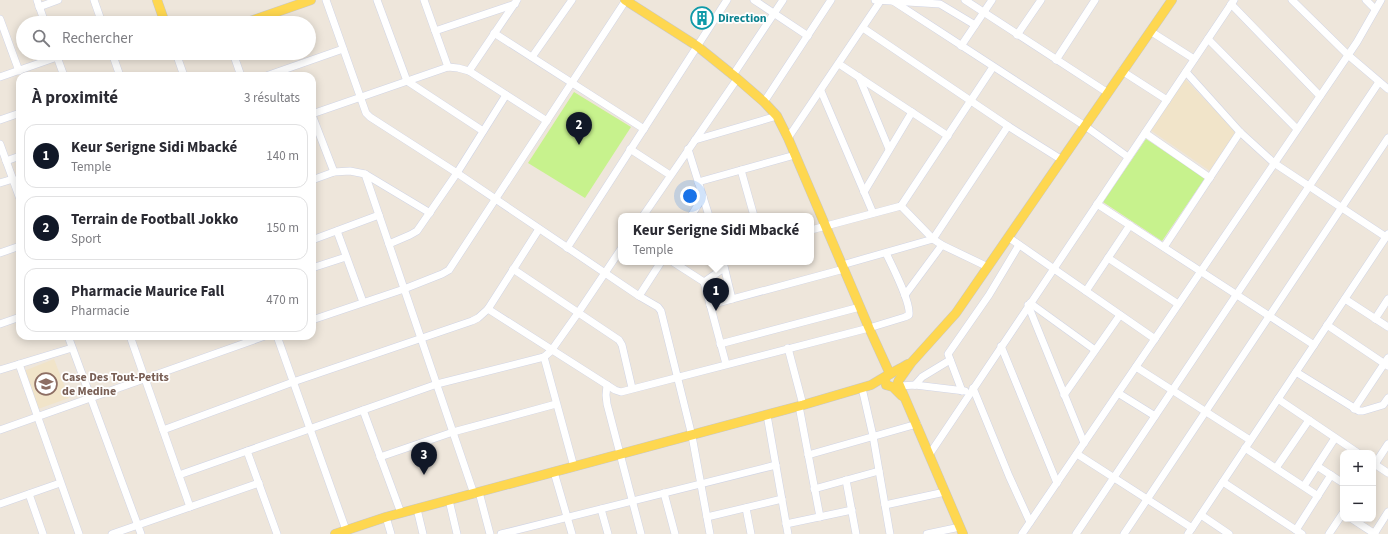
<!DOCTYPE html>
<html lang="fr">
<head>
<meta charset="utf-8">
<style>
  body { margin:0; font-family:"Source Sans 3",sans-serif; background:#f7f7f7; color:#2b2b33 }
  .controls { position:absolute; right:12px; bottom:12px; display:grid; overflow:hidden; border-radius:8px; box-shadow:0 2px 10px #0003 }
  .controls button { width:36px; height:36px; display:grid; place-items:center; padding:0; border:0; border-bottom:1px solid #e1e1e2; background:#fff; color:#2b2b33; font:20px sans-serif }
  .you { position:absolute; left:690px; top:196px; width:14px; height:14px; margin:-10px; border:3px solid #fff; border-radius:50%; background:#1a73e8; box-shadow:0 0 0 6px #1a73e833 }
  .badge { display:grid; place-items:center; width:26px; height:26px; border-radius:50%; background:#111827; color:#fff; font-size:13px; font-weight:700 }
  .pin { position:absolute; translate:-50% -33px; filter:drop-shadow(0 1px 2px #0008) }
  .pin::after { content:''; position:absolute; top:21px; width:14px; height:12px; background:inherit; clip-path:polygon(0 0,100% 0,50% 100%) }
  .popup { position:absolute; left:618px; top:213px; width:196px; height:52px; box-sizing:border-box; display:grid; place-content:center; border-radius:8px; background:#fff; filter:drop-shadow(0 1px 3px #0005); font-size:13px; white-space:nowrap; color:#7c7c81 }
  .popup b { font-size:15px; color:#2b2b33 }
  .popup::after { content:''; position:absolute; left:50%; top:100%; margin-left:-8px; border:8px solid transparent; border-top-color:#fff }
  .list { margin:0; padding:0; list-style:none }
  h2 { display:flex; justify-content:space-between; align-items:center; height:52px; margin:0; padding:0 16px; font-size:17px }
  h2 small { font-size:13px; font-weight:400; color:#7c7c81 }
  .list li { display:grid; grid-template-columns:26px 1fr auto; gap:12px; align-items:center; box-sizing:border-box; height:64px; margin:0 8px 8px; padding:0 8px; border:1px solid #e1e1e2; border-radius:12px }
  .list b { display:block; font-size:15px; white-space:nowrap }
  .list p { margin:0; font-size:13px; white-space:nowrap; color:#7c7c81 }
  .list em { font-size:13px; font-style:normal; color:#7c7c81 }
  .icon { flex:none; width:22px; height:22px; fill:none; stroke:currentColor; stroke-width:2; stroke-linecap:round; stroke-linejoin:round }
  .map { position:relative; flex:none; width:1388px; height:534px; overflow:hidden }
  .search { position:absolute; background:#fff; box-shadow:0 2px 10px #0003; left:16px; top:16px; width:300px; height:44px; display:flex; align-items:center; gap:10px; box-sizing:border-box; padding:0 14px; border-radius:22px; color:#7c7c81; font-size:15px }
  .panel { position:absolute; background:#fff; box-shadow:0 2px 10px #0003; left:16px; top:72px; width:300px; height:268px; border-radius:12px }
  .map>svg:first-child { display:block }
  .education { fill:#f1e4c9 }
  .pitch { fill:#c7f28d }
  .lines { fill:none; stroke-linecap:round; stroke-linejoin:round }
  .minor-casing { stroke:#d0d4e5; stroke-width:8 }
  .major-casing { stroke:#c8c8c8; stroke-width:10 }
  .minor { stroke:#fff; stroke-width:7 }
  .major { stroke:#fed750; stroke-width:9 }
  .labels { text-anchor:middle; stroke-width:3.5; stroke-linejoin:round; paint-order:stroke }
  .culture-label { font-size:12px; font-weight:bold; fill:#0d838f; stroke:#fff; text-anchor:start }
  .education-label { font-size:12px; font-weight:bold; fill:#785e54; stroke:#fff; text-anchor:start }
</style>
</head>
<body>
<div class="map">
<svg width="1388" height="534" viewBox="0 0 1388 534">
  <rect width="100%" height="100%" fill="#eee6db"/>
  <g class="education">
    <path d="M1184,78L1236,132L1210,171L1149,129Z"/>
    <path d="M54,359L69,398L38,409L24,371Z"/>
  </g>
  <g class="pitch">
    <path d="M574,92L631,127L585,198L528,163Z"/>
    <path d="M1146,139L1205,178L1162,241L1103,202Z"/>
  </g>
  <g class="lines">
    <g class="minor-casing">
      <g id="minor">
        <path d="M37,0L45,23"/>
        <path d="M94,0L102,23"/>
        <path d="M326,0L366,113L370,117L457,173L639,296L658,307L661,311L692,436L710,534"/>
        <path d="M377,0L407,81L483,131"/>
        <path d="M424,0L448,67"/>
        <path d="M754,0L808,36"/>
        <path d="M875,0L940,4L975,25"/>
        <path d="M965,0L1108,93"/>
        <path d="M1292,0L1348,55L1388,89"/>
        <path d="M1366,0L1375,9"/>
        <path d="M893,1L1085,126L1128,157"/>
        <path d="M1231,4L1320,96"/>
        <path d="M39,7L58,0"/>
        <path d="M0,19L19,71"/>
        <path d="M863,28L1008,126L1062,160"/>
        <path d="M435,31L515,4"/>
        <path d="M1150,31L1194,59"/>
        <path d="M494,33L644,129"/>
        <path d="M1017,35L1041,0"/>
        <path d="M1208,39L1297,129"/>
        <path d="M961,46L992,0"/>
        <path d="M112,53L120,76"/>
        <path d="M176,53L184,76"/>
        <path d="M233,53L241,76"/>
        <path d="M56,54L64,76"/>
        <path d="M532,57L572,0"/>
        <path d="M1056,60L1095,0"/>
        <path d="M839,64L948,136"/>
        <path d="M469,71L517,0"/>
        <path d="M1122,71L1167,100"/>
        <path d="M1186,72L1240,132L1274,163L1386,237"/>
        <path d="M733,75L783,0"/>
        <path d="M266,76L343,49"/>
        <path d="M0,77L57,57"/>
        <path d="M859,77L889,149"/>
        <path d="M821,91L873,213"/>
        <path d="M764,102L831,0"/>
        <path d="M312,114L448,67L458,68L469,71L547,121"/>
        <path d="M312,115L334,172"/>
        <path d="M0,120L20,113"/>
        <path d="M1145,133L1210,178"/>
        <path d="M788,138L881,0"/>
        <path d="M695,140L777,116"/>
        <path d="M0,144L20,199"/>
        <path d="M630,149L670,175"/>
        <path d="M688,149L709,216"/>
        <path d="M6,161L20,156"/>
        <path d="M741,170L754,216"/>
        <path d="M365,174L474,494"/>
        <path d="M312,180L334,172L350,171L365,174L430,213"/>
        <path d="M698,182L795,155"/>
        <path d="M0,183L13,179"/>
        <path d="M864,192L912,112"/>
        <path d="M1097,204L1314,345"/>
        <path d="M901,206L933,239L942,245L988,267"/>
        <path d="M643,216L737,79"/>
        <path d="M691,216L703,197"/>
        <path d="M811,230L901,206L993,67"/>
        <path d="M337,231L363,302"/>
        <path d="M1008,237L1155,339"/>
        <path d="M312,240L379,215"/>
        <path d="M389,244L410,235L417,231L457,173L506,95"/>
        <path d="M1164,247L1240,132"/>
        <path d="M567,248L727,0"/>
        <path d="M0,253L20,246"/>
        <path d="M1108,258L1178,304"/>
        <path d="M673,262L704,282L726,364"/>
        <path d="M723,262L732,299"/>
        <path d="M842,265L933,239L1008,126"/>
        <path d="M312,268L346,257"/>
        <path d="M513,269L619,340L622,345L632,388"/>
        <path d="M704,282L724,268"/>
        <path d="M1086,291L1130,225"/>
        <path d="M905,295L942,245"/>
        <path d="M639,296L661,262"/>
        <path d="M1345,299L1388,327"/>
        <path d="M1030,303L1095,350"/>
        <path d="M710,305L844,269"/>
        <path d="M1028,305L1084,443"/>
        <path d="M488,309L615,390L621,392L869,328L905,317L909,315C911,302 892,266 886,253"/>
        <path d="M1375,319L1388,299"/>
        <path d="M312,320L404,289L442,274L449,270L626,0"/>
        <path d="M0,324L20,317"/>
        <path d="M1327,325L1388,366"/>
        <path d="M68,336L141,534"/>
        <path d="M130,336L190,507"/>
        <path d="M277,336L346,530"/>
        <path d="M720,344L860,307"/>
        <path d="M1001,346L1057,483"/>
        <path d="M788,348L803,405"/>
        <path d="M544,357L574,467"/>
        <path d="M19,364L79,534"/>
        <path d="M1136,367L1250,440"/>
        <path d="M0,370L72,348"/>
        <path d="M1296,372L1359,411H1363L1383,405L1388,398"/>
        <path d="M607,385L606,395L607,404L641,534"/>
        <path d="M915,385L922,377L950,360"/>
        <path d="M900,386L915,385L965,391"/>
        <path d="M862,388L873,436L890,534"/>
        <path d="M973,388L1009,476L1030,522"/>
        <path d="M962,391L948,354L989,295L1019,245"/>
        <path d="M1118,393L1155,416"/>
        <path d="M1064,395L1120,315"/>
        <path d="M1278,399L1358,453"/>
        <path d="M799,406L820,517"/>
        <path d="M1354,409L1388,358"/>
        <path d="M363,410L401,513"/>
        <path d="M767,415L788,534"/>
        <path d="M0,430L265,336"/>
        <path d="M163,430L293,382L472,321L478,318L488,309L539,229"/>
        <path d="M1245,448L1318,496"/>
        <path d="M247,451L277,534"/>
        <path d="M1077,454L1192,528"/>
        <path d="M808,455L917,424"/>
        <path d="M929,455L1234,0"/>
        <path d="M380,457L453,432L556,404"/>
        <path d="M1373,463L1388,473"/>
        <path d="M1317,466L1343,483"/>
        <path d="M1373,467L1388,444"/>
        <path d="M1276,468L1309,420"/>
        <path d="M554,472L572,534"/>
        <path d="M179,475L437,384L544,357L551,351L578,313L621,249"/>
        <path d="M846,480L856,534"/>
        <path d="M1223,482L1302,534"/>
        <path d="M1304,486L1335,438"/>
        <path d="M814,489L879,471"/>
        <path d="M479,492L490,534"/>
        <path d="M664,493L675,534"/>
        <path d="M29,494L43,534"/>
        <path d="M449,500L457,534"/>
        <path d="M0,504L60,483"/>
        <path d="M885,505L945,492"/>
        <path d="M746,508L751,534"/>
        <path d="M417,509L423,534"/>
        <path d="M601,509L608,534"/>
        <path d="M1201,515L1229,534"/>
        <path d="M386,517L391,534"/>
        <path d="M707,517L782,499"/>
        <path d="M1352,519L1375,534"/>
        <path d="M786,524L852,510"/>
        <path d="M1296,530L1331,475"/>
        <path d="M112,534L259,483"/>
        <path d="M501,534L776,465"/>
        <path d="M927,534L960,527"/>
        <path d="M1022,534L1357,42L1381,0"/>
        <path d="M1076,534L1379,82"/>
        <path d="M1124,534L1388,138"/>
        <path d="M1188,534L1388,234"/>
        <path d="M1329,534L1343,513"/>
        <path d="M1374,534L1388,512"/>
      </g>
    </g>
    <g class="major-casing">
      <g id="major">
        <path d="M157,0L165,23"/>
        <path d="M625,0L697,46L733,75L764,102L777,116L788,138L869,328L890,374"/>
        <path d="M245,23L311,0"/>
        <path d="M899,380L911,363L956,313L1172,0"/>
        <path d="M898,382L963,534"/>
        <path d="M902,396L893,387L886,385L885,378C888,374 902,368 908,364"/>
        <path d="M335,534L386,517L803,405L871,385L886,376"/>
      </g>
    </g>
    <use href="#minor" class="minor"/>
    <use href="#major" class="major"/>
  </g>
  <defs>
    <g id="building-ring" transform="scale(1.15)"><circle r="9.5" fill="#fff" stroke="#0f9aa8" stroke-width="1.5"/><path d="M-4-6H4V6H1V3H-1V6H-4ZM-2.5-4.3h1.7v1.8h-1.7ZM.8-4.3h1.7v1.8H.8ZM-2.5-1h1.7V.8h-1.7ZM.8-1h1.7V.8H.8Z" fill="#0f9aa8"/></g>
    <g id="school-ring" transform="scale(1.15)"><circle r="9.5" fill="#fff" stroke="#8d6e63" stroke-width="1.5"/><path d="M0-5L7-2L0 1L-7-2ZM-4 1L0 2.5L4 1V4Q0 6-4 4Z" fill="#8d6e63"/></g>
  </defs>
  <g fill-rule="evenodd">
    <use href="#building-ring" x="702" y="18"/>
    <use href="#school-ring" x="46" y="384"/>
  </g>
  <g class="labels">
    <g class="culture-label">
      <text x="718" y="22">Direction</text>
    </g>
    <g class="education-label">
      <text x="62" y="381">Case Des Tout-Petits<tspan x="62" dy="14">de Medine</tspan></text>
    </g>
  </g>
</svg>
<div class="controls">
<button>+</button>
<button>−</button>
</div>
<div class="you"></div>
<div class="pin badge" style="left:716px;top:311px">1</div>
<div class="popup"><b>Keur Serigne Sidi Mbacké</b>Temple</div>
<div class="pin badge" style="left:579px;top:145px">2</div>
<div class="pin badge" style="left:424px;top:475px">3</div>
<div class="search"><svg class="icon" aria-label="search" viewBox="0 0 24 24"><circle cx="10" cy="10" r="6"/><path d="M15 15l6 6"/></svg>Rechercher</div>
<section class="panel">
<h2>À proximité<small>3 résultats</small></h2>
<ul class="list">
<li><span class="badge">1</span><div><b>Keur Serigne Sidi Mbacké</b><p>Temple</p></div><em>140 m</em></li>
<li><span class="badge">2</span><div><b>Terrain de Football Jokko</b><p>Sport</p></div><em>150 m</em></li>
<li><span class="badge">3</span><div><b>Pharmacie Maurice Fall</b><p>Pharmacie</p></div><em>470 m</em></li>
</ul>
</section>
</div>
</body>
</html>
